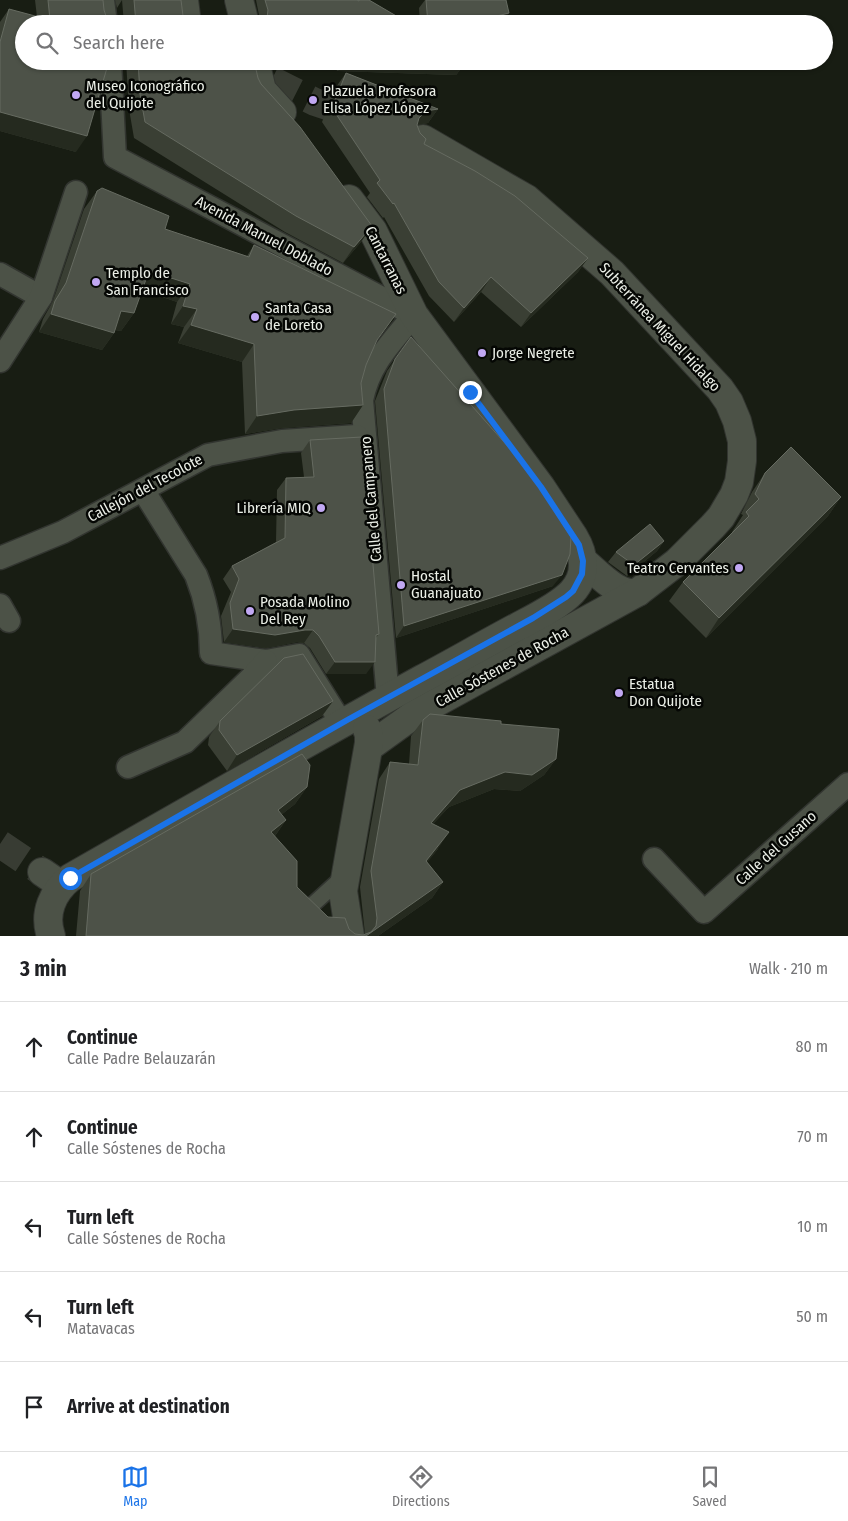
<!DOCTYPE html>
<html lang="en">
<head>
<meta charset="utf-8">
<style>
  body { margin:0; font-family:"Fira Sans Condensed",sans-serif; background:#f6f6f6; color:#202124 }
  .stop { position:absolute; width:15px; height:15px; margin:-11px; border:4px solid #1a73e8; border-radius:50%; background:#fff }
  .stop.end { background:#1a73e8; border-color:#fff; box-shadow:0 1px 5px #0008 }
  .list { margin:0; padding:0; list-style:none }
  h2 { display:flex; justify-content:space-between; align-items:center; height:65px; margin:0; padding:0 20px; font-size:21px }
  h2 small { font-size:16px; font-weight:400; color:#757577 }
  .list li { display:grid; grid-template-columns:32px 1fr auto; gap:15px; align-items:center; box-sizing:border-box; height:90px; padding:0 20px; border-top:1px solid #e0e0e0 }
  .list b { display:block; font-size:19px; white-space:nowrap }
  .list p { margin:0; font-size:16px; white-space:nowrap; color:#757577 }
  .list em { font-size:16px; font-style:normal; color:#757577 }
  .icon { flex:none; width:28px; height:28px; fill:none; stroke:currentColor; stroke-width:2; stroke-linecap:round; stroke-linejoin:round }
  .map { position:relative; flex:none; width:848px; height:936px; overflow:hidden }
  .search { position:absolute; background:#fff; box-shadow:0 1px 4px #0004; left:15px; right:15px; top:15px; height:55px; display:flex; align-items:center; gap:12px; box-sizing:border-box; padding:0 18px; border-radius:28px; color:#757577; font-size:19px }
  .sheet { height:515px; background:#fff }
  nav { display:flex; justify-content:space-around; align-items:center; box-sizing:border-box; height:70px; border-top:1px solid #e0e0e0; background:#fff; font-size:14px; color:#757577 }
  nav a { display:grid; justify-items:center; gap:2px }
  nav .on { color:#1a73e8 }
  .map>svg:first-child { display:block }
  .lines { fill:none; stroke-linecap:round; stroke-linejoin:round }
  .minor-tunnel { stroke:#383c33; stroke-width:28; stroke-dasharray:28 14; stroke-linecap:butt }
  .service-casing { stroke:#323530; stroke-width:18 }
  .pedestrian-casing { stroke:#323530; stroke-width:25 }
  .minor-casing { stroke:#323530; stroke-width:30 }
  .service { stroke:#4c5247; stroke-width:15 }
  .pedestrian { stroke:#4c5247; stroke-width:22 }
  .minor { stroke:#4c5247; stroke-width:28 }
  .wall { fill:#3a3f34 }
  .shaded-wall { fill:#252a1f }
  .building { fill:#4d5248; stroke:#666b61 }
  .route { stroke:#1a73e8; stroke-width:6 }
  .poi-dot { fill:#c1a8f3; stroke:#050704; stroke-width:2 }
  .labels { text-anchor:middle; stroke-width:5; stroke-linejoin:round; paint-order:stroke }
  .poi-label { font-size:15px; fill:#ebefe7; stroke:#050704; text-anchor:start }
  .street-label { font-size:15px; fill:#ebefe7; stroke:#050704 }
</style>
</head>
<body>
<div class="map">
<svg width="848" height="936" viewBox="0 0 848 936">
  <rect width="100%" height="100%" fill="#181d13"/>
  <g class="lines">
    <g class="minor-tunnel">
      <path d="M234,61L315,102L363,118"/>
      <path d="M0,844L42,872"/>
    </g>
    <g class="service-casing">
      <path id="service" d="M309,908L344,876"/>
    </g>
    <g class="pedestrian-casing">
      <g id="pedestrian">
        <path d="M103,0L106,24"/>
        <path d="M110,61L115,157L414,315C391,343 369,364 362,400L388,698"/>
        <path d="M0,274L41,297"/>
        <path d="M0,361L41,297L76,192"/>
        <path d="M143,490L196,575C206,600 211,626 211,653L266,661L299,655L342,724"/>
        <path d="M0,558L63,532L208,455L282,441L357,436"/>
        <path d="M0,605L9,621"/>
        <path d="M128,767L185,742L252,677L266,661"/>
        <path d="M654,859L704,912L848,784"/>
      </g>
    </g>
    <g class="minor-casing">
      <g id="minor">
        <path d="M184,0L187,24"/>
        <path d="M239,0L245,24"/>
        <path d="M255,61L262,90L282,112"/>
        <path d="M583,561C598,573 619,598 638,592"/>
        <path d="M369,747L412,716L638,592L677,562L713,526L721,517L734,495L739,482L742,461V441L737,421L729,402L720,389L612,273L527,199L423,139"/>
        <path d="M42,872L61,885"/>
        <path d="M51,936C43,913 53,892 70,878C187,811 304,744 422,679C454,662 485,644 517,627C534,618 559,606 572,592C587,576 585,555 574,537L541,487L414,315L373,231L349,199"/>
        <path d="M350,936L343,891L369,743V735L367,729"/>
      </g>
    </g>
    <use href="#service" class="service"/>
    <use href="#pedestrian" class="pedestrian"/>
    <use href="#minor" class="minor"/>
  </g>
  <g class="wall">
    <path d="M35,0H103L104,10L106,16L24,24L76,152L0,131V22L9,9L37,17Z"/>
    <path d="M115,0H181L184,24H124L122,0L117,8Z"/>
    <path d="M256,0H369L410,24H260V20Z"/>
    <path d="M425,0H506L509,13L501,23L499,24H420L419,8Z"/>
    <path d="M126,61H254L258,78L261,84L372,226L361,242L343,263L285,232L134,138L129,109Z"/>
    <path d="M321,61H464V65L456,75L338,71Z"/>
    <path d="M346,73L438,109L428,123L417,125L424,144L588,258L578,272L521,327L481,292L454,322L429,296L384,217L383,218L367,197L370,193L322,122L336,87Z"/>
    <path d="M97,191L165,229L247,256L254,245L376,341L366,365L361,383L363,405L351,423L281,428L245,434L242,362L178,343L184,327L171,324L177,302L142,290L134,313L121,331L115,330L114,333L102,350L39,332L43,319L53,301L84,209Z"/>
    <path d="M411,337L553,586L396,638L375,401L387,371Z"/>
    <path d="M310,440L379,634L375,639L366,674H326L310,648L304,643L297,642L266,648L224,642L221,616L231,592L223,579L232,566L276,542L277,490L286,478L304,477L301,453Z"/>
    <path d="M765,473L841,497L828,516L706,638L669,601L683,582L733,532H732L743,515L741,514L752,492Z"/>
    <path d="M664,541L657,551L627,576L608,562L616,552Z"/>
    <path d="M333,701L322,716L227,771L208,745L209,737L220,721Z"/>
    <path d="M423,720L501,724L556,759L544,775L520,791L494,789L449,807L433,824L438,849L427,862L443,882L432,898L378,936H76L80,891L91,874L307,787L295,804L281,815L286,820L275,836L297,887L328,917L349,929L355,934L363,935L365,934L360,887L379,779L390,762L409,764L411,736Z"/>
  </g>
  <g class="shaded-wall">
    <path d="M509,13L501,23L465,24V23Z"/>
    <path d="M345,61H360L464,65L456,75L338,71Z"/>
    <path d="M438,109L428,123L416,125L419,118L426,111Z"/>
    <path d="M0,112L87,136L76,152L0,131Z"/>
    <path d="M372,226L361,242L343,263L354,247Z"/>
    <path d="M588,258L578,272L521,327L531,313Z"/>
    <path d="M149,271L190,284L177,302L137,288Z"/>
    <path d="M491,277L481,292L454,322L464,308Z"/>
    <path d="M183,306L197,309L184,327L171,324Z"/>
    <path d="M121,311L134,313L121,331L109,329Z"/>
    <path d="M51,314L114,333L102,350L39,332Z"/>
    <path d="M191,325L254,344L242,362L178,343Z"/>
    <path d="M363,405L351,423L281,428L245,434L257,416L294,410Z"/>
    <path d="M841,497L828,516L706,638L719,618Z"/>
    <path d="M664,541L657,551L627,576L634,565Z"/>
    <path d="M562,575L553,586L396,638L404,626Z"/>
    <path d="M233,629L305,630H313L304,643L297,642L266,648L224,642Z"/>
    <path d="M335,662H375L366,674H326Z"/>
    <path d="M333,701L322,716L227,771L237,755Z"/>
    <path d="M556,759L544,775L520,791L494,789L449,807L419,839L431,823L460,790L505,772Z"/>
    <path d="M307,787L295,804L266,827L278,810Z"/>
    <path d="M286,820L274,837L271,832Z"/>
    <path d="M449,832L438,849L415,878L426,861Z"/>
    <path d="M443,882L432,898L378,936H366Z"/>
  </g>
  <g class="building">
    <path d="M48,0H103L104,10L106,16L112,20L120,21L119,24H24V61H109L87,136L0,112V42L9,9L50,20Z"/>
    <path d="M134,0H181L184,24H136Z"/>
    <path d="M265,0H357L359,1V0H369L410,24H271L267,18L268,10Z"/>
    <path d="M426,0H506L509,13L465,24H428Z"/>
    <path d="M238,22H250V24H236Z"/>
    <path d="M138,61H254L258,78L261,84L300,127L372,226L354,247L296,216L145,122L140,94Z"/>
    <path d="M360,61H464V65Z"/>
    <path d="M346,73L438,109L426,111L419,118L417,125L420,133L426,139L424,144L475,171L515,196L588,258L531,313L491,277L464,308L439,282L394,203L393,204L377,183L380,180L332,108Z"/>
    <path d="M102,188L169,216L165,229L249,257L254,245L396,314L377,340L366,365L361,383L363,405L294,410L257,416L254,344L191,325L197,309L183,306L190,284L149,271L134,313L121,311L114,333L51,314L55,301L66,283L97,191Z"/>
    <path d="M411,337L510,449L537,484L571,537L570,554L562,575L404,626L384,389L395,359Z"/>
    <path d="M362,437L379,634L376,635L375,662H335L319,636L313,630H305L275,635L233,629L230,603L239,579L232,566L285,538L286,478L314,477L310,440Z"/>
    <path d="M791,447L841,497L719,618L683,582L749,516L746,512L759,499L755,494L765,473Z"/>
    <path d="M650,524L664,541L634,565L616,552Z"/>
    <path d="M303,654L333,701L237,755L219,730L220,721L284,658Z"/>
    <path d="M430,714L501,721V724L559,729L556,759L532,775L505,772L460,790L431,823L449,832L426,861L443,882L366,936H86L91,874L302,754L310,765L307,787L278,810L286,820L271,832L297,861V887L328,917L345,918L349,929L355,934L363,935L371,932L376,926L377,918L371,871L390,762L418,765L423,720Z"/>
  </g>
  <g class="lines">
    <path class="route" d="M70,878L349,719L533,618L566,597L573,591L582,574L583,561L579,545L541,487L470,392"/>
  </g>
  <g class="poi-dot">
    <circle cx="76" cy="95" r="5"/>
    <circle cx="313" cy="100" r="5"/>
    <circle cx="96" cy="282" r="5"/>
    <circle cx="255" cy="317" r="5"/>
    <circle cx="482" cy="353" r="5"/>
    <circle cx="321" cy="508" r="5"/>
    <circle cx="739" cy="568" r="5"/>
    <circle cx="401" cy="585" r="5"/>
    <circle cx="250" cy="611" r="5"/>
    <circle cx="619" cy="693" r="5"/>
  </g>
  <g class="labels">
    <g class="poi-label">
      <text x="86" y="91">Museo Iconográfico<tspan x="86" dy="17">del Quijote</tspan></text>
      <text x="323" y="96">Plazuela Profesora<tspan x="323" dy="17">Elisa López López</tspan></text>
      <text x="106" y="278">Templo de<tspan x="106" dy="17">San Francisco</tspan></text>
      <text x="265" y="313">Santa Casa<tspan x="265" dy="17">de Loreto</tspan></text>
      <text x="492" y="358">Jorge Negrete</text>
      <text x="311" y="513" text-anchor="end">Librería MIQ</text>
      <text x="729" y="573" text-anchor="end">Teatro Cervantes</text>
      <text x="411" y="581">Hostal<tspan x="411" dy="17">Guanajuato</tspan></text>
      <text x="260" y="607">Posada Molino<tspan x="260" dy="17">Del Rey</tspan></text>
      <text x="629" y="689">Estatua<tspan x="629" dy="17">Don Quijote</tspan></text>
    </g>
    <g class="street-label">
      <text transform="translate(264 236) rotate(28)" y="5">Avenida Manuel Doblado</text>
      <text transform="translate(386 260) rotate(63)" y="5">Cantarranas</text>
      <text transform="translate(660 327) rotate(47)" y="5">Subterránea Miguel Hidalgo</text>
      <text transform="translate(145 488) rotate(-28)" y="5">Callejón del Tecolote</text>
      <text transform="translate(371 499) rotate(-95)" y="5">Calle del Campanero</text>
      <text transform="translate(502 667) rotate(-29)" y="5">Calle Sóstenes de Rocha</text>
      <text transform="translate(776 848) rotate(-42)" y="5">Calle del Gusano</text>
    </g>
  </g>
</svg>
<div class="stop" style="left:70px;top:878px"></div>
<div class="stop end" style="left:470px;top:392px"></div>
<div class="search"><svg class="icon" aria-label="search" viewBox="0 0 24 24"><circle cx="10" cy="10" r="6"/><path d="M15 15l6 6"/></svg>Search here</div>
</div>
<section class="sheet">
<h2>3 min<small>Walk · 210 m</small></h2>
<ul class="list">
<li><svg class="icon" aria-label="ahead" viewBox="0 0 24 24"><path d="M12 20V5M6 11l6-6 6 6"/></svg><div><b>Continue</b><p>Calle Padre Belauzarán</p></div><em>80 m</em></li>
<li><svg class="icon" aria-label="ahead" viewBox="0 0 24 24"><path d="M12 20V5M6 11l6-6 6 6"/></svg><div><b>Continue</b><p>Calle Sóstenes de Rocha</p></div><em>70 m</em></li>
<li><svg class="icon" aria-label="left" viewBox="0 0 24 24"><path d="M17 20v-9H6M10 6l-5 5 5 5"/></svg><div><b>Turn left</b><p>Calle Sóstenes de Rocha</p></div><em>10 m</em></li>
<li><svg class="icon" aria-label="left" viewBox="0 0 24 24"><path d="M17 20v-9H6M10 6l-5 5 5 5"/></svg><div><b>Turn left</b><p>Matavacas</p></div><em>50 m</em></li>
<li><svg class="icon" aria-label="arrive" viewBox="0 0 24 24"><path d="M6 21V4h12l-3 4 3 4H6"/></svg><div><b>Arrive at destination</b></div></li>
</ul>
</section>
<nav>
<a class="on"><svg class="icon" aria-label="map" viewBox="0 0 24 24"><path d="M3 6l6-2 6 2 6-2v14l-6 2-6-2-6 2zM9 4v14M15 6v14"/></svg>Map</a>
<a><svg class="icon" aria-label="directions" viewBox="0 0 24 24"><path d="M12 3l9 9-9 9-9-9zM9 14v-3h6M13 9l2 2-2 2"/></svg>Directions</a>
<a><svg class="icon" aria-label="saved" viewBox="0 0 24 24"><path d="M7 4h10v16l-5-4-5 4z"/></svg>Saved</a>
</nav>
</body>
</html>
